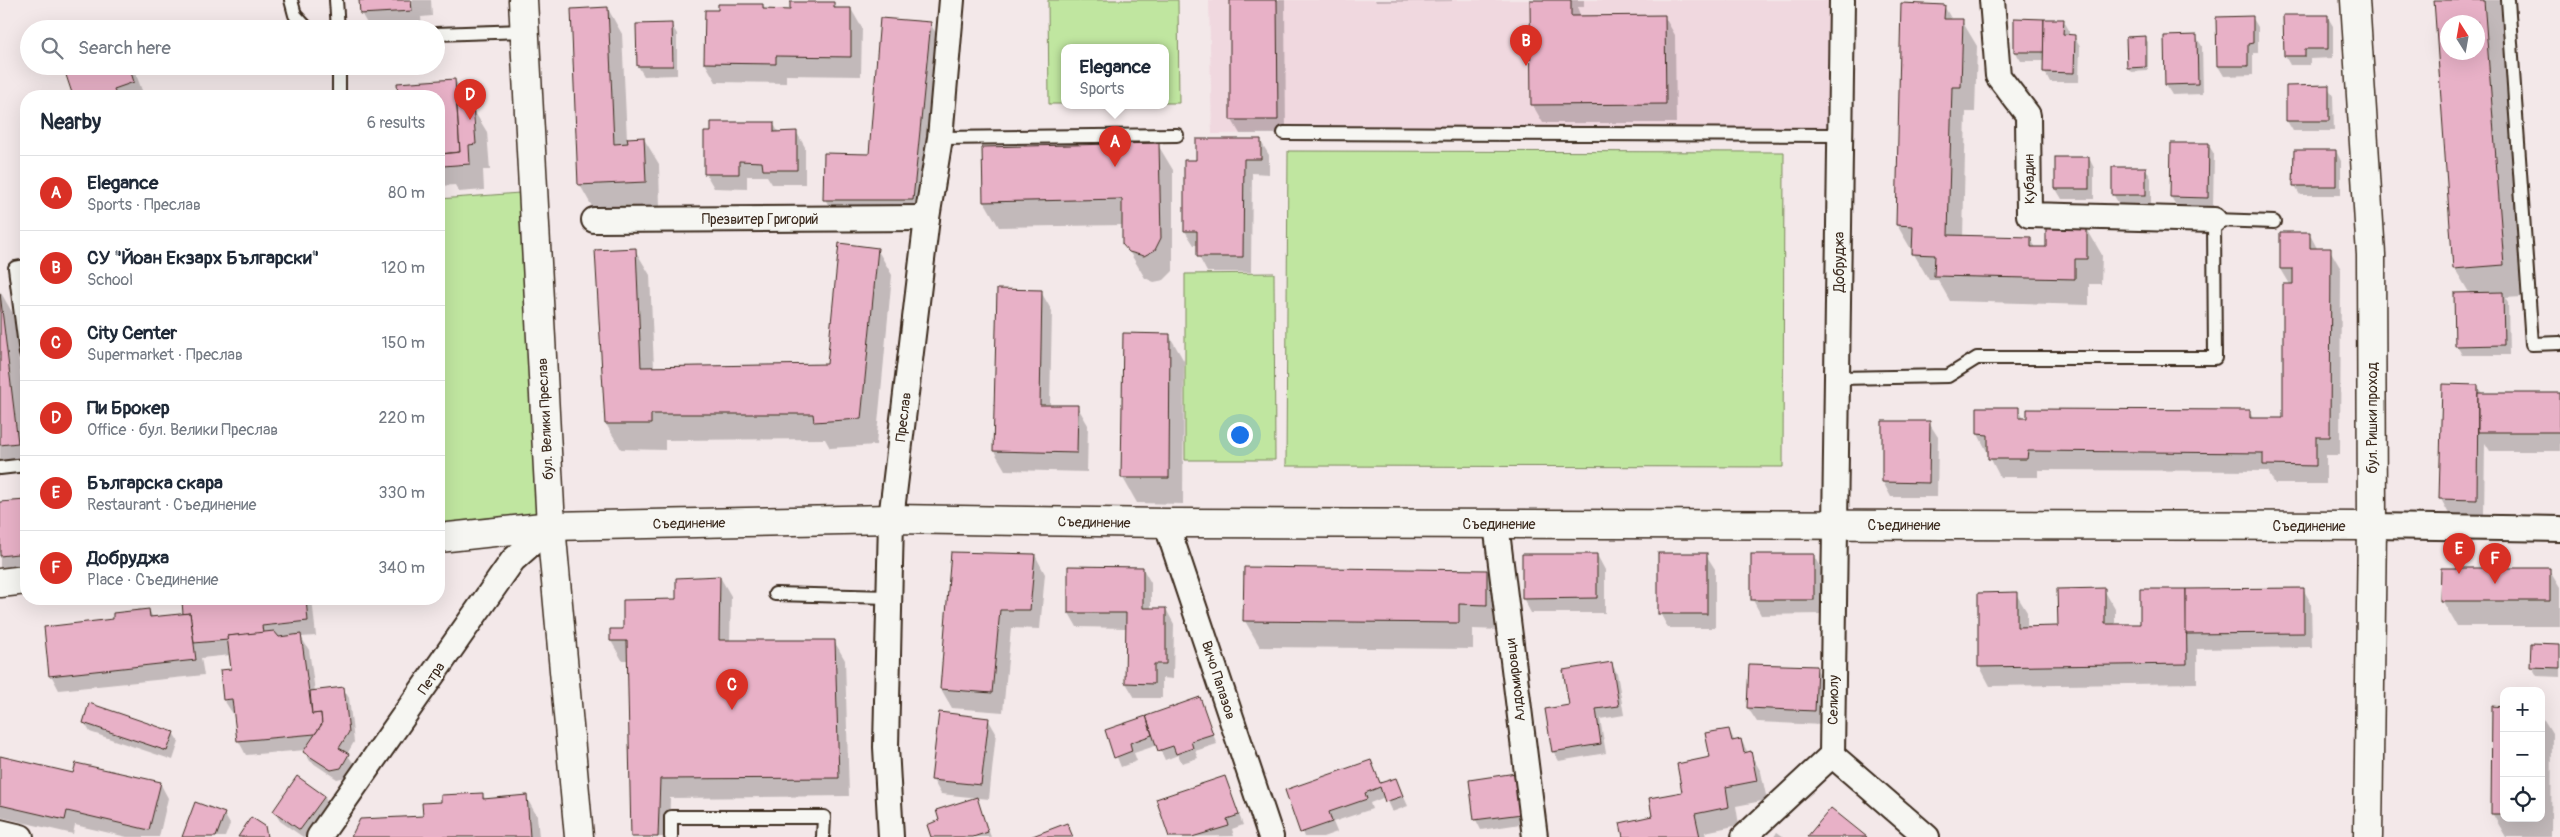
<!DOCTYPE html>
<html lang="en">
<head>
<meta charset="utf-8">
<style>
  body { margin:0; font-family:Pangolin,sans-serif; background:#f2f2f3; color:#1f2937 }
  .controls { position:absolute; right:15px; bottom:15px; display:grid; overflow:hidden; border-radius:10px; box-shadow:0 5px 20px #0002 }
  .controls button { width:45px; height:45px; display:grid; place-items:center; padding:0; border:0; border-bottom:1px solid #e0e1e3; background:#fff; color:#1f2937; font:25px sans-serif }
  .compass { position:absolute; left:2440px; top:15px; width:45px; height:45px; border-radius:50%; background:#fff; box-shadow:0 5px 20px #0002; rotate:349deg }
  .you { position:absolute; left:1239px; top:434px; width:18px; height:18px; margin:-12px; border:4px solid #fff; border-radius:50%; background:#1a73e8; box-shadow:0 0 0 8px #1a73e833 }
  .badge { display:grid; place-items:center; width:32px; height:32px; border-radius:50%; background:#d93025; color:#fff; font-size:16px; font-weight:700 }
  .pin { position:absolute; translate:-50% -41px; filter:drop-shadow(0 1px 2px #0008) }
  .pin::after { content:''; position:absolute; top:26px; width:18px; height:15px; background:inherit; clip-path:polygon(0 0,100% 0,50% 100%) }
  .popup { position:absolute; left:1061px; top:44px; width:108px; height:65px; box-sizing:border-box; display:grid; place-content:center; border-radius:10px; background:#fff; filter:drop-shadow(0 1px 4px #0005); font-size:16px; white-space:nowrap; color:#747a83 }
  .popup b { font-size:19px; color:#1f2937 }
  .popup::after { content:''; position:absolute; left:50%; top:100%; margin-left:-10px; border:10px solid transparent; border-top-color:#fff }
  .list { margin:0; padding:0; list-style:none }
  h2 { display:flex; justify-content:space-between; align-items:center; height:65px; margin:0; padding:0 20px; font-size:21px }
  h2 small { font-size:16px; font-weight:400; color:#747a83 }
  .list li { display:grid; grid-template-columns:32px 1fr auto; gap:15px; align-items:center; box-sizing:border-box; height:75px; padding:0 20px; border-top:1px solid #e0e1e3 }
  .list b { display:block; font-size:19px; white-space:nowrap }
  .list p { margin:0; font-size:16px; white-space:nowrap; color:#747a83 }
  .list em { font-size:16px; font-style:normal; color:#747a83 }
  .icon { flex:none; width:28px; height:28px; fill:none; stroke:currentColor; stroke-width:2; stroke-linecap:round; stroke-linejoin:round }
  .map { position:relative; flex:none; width:2560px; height:837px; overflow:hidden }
  .search { position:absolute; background:#fff; box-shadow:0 5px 20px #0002; left:20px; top:20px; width:425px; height:55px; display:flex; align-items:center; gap:12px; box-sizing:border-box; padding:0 18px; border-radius:28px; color:#747a83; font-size:19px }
  .panel { position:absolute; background:#fff; box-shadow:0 5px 20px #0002; left:20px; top:90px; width:425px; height:515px; border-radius:20px }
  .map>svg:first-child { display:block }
  .built { fill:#f0d8df }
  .green { fill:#c0e6a0; stroke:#7e885f }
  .shadow { fill:#0003; fill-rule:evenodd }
  .building { fill:#e8b1c7; stroke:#3b2a1e; fill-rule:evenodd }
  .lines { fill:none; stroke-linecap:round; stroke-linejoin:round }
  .service-casing { stroke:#3b2a1e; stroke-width:16 }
  .minor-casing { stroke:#3b2a1e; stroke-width:28 }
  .tertiary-casing { stroke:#3b2a1e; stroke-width:31 }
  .secondary-casing { stroke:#3b2a1e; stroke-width:31 }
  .service { stroke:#f6f6f2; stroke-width:12 }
  .minor { stroke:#f6f6f2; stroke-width:24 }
  .tertiary { stroke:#f6f6f2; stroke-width:28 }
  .secondary { stroke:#f6f6f2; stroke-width:28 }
  .labels { text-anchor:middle; stroke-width:4; stroke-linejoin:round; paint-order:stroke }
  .street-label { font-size:14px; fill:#3b2a1e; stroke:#f6f6f2 }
</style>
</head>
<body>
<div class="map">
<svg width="2560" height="837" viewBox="0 0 2560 837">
  <rect width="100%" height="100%" fill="#f3e8e9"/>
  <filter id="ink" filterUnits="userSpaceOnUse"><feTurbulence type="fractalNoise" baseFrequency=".02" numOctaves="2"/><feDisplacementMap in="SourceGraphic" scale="10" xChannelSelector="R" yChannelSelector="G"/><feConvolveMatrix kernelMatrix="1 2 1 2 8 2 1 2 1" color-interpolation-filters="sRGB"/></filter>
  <g filter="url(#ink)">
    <path class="built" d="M1209,0H1843L1840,135L1284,133L1212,134Z"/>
    <g class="green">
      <path d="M1048,0H1178L1179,103H1165V48H1065V104H1049Z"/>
      <path d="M1288,151L1784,152L1783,467L1286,466Z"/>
      <path d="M533,192L551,526L439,538V199Z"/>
      <path d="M1274,273L1275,460H1185V274Z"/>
    </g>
    <g class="shadow">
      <path d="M360,0H431L432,16L421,17L422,29H370L361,13Z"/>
      <path d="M1231,0H1285L1286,134H1240L1232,120Z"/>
      <path d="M1375,0H1452V1L1376,2Z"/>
      <path d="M1532,0H1584V7H1577L1581,17L1664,16L1675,35L1676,123H1543L1532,104Z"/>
      <path d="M2435,0H2500L2522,297L2505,298L2508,303L2509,355H2462L2457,346L2470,294L2455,269ZM2448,22H2478V52H2448Z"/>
      <path d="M833,3L837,9H851L862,28L861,76L786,75V83L716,82L705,63L719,11L763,6L766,11H791Z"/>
      <path d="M1902,5L1944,6L1952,20L1962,21L1977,46L1975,112H1966L1963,237L2031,239L2036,248H2047L2087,229L2102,255L2101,284H2089V305L1950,301L1938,280H1929L1897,225Z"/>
      <path d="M608,9L622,34L627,139H644L659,164L660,208L594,210L580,185Z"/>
      <path d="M2327,16L2333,26V58L2310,59V65H2290L2285,56Z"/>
      <path d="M2252,17L2258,27V53H2253V75L2224,76L2218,66Z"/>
      <path d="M2063,20L2069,30V36H2074L2080,46L2079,82H2050L2045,72V61H2021L2015,51Z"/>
      <path d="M930,23L945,49L927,225H839L825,199L870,155Z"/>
      <path d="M671,24L677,34V75L644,76L638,66L637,25Z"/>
      <path d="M2165,37H2196L2202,46L2203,94L2172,95L2166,85Z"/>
      <path d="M2145,38L2148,42V71L2131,72L2128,68Z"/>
      <path d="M65,66H133L144,96H74Z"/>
      <path d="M455,80L487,132L490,170H483L484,190L459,192L455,185L439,186V96H399V84Z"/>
      <path d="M2287,87H2328L2333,96L2334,131H2293L2287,121Z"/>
      <path d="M773,123L779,133H797L805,147V184H772L767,176H747V189L714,188L706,174Z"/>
      <path d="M1260,140L1269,155V174L1252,173L1251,272H1207L1199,257V245H1194L1185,231L1197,161Z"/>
      <path d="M2208,144L2214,154L2213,207H2177L2171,197Z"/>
      <path d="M1158,145L1173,170V271L1164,280L1154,282L1145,278L1124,243L1123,225L999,227L984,201Z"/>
      <path d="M2336,151L2341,161V195H2300L2294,185Z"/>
      <path d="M2056,158H2089L2094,168V199H2062L2056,189Z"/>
      <path d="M2146,169L2151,178V205L2119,204L2113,194Z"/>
      <path d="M2281,233H2309L2318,250H2330L2341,269L2340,455H2326V484H2275L2268,471L2038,470V477H2000L1978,434L2018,409L2024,419L2249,411L2254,420H2284L2291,286L2281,269Z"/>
      <path d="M877,249L892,275L876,445L830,448L825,439L665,440V450L621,449L606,424L635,250L650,275L654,368L828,365Z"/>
      <path d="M0,291L13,314L26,418V469L0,473Z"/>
      <path d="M998,291L1041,292L1052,311L1050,406H1077L1088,425L1087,472L1005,470L994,451Z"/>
      <path d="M1169,335L1184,361L1183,504L1137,503L1123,478Z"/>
      <path d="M2443,385L2478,386L2482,394H2560V451H2490L2485,443L2484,514H2449L2441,499Z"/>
      <path d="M1929,423L1938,437L1937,497H1891L1883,482Z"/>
      <path d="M26,501V573L0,575V504Z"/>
      <path d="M1035,555L1045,574L1040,629L1011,628L1003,712L952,708L941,689Z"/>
      <path d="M1597,555L1605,570V613H1531L1523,598Z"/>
      <path d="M1706,555L1715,569V628H1668L1660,613Z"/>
      <path d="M1753,555H1813L1822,570L1821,614L1761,615L1753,600Z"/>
      <path d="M1143,569L1151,583V609H1166L1174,624L1173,679L1162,678V698H1135L1126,683L1127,628L1077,627L1069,613Z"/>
      <path d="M2549,570L2560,588V626H2457L2442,600Z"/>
      <path d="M1487,571L1502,597L1501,630L1473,629V649L1260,647L1245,621Z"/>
      <path d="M720,577L731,596L730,641H834L845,660L849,796L670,798L669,837H632L628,660H622L611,641V631H624Z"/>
      <path d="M2303,589L2311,603L2312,647L2197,649V683L1990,686L1980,667L2016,594L2027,612V628H2059L2104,590L2115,609V625H2141Z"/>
      <path d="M213,599H312L316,636L301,637L309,650L315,691L343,688L349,698L354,742L347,754L354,764L346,777L337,779L310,761L305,752L306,750L246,755L238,740L235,714H233L224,700L232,670L231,655L201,658L204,675L59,690L51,675L115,621L149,610L153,618L184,615L183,602Z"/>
      <path d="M2560,645V677L2537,676L2532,667Z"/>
      <path d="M1611,663L1617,673L1624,715L1600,719L1606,753L1559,761L1553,751L1570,706Z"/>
      <path d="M1816,668L1824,682L1823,725L1757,722L1748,708Z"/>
      <path d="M1199,699L1217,744L1195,751L1198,758L1182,763L1178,755L1165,760L1158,745L1134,753L1137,761L1121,767L1106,731Z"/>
      <path d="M2504,708V818H2541V716L2552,734L2551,837H2506L2492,813Z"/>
      <path d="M988,719L996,733L989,799L941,794L933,780Z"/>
      <path d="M84,722L173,733L179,742L173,760L90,732Z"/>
      <path d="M1729,730L1735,742L1741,740L1748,753H1750L1761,772L1767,800L1736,806L1739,825L1705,832L1706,837H1624L1654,817L1684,793L1711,758Z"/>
      <path d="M0,757L74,774L160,783L168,798L159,837H127L75,825L73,834L0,817Z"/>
      <path d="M1371,761L1381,784L1396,779L1408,806L1392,812L1385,797L1370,803L1372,809L1333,822L1337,832L1323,837H1304L1286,791Z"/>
      <path d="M1516,774L1527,823L1481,830L1476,820L1470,781Z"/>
      <path d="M1225,778L1243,825L1232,829L1234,836L1170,837Z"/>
      <path d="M482,794L486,800L526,797L537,816L539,837H352L361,820L424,817L442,804Z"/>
      <path d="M324,796L329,806L307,837H303L280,821L274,811Z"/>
      <path d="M976,799L991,837H932L941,821Z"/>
      <path d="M224,814L230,824L225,837H183Z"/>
      <path d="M1777,832L1784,837H1774Z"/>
    </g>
    <g class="building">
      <path d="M359,0H411L412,11L360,14Z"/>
      <path d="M1230,0H1277L1278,120H1230Z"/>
      <path d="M1530,0H1571V16L1665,15L1666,104L1531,105Z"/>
      <path d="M2434,0H2484L2504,265L2453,269ZM2448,22H2478V52H2448Z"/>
      <path d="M790,2H834V8H851V57L776,56V64L704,63L705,10H718V4H763V9L790,10Z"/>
      <path d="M1901,3L1945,5L1944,19H1963L1961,87H1952L1948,235L2031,237V247H2046V227L2087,228V259H2075V279L1934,276L1935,255L1912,254L1913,226L1896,225Z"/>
      <path d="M608,7L614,144L628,143L627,138L644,137L646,182L578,185L571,9Z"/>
      <path d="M2283,15H2328V49H2305V56H2284Z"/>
      <path d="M2253,16V43L2248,44V66H2217L2216,17Z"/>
      <path d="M880,18L931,22L913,200H823L824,153L869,154Z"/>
      <path d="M2014,18L2044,19V52H2014Z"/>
      <path d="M2044,19H2064L2063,34L2075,35L2074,73L2043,72Z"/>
      <path d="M672,23L673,66H637L636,24Z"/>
      <path d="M2197,35L2198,84L2165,85L2164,36Z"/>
      <path d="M2146,36V67L2127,68L2126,37Z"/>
      <path d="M63,66H129L134,82L114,89L116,96H73Z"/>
      <path d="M455,79L460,152L439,154V96H398L397,83Z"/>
      <path d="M2329,85V121H2286V86Z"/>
      <path d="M473,105L476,144L469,145L470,164L443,166L442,154L460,152L457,106Z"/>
      <path d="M711,122H774V132L797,131V170H763L762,162L739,161V174H704V132H711Z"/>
      <path d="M1196,139H1261V159H1244L1243,257H1197V231H1184V160H1196Z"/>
      <path d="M1159,143L1161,238L1155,250L1144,256L1129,252L1122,244V199L983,202L982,147Z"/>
      <path d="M2171,143H2209L2208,198L2170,197Z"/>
      <path d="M2294,150H2336V186H2293Z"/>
      <rect x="2055" y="157" width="34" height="32"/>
      <rect x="2112" y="167" width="34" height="28"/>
      <path d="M2280,232H2310V248H2331L2330,437H2316V466L2263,465V453L2028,451L2027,459H1988V435L1977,434V407H2019V418H2027V409L2250,410V418H2283V284H2293V269H2280Z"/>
      <path d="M839,243L878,248L861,419L814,422L813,414H651V424H605L595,250L636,248L641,367L827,364Z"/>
      <path d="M997,289L1042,290L1040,405H1078L1077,453L993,451Z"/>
      <path d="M2503,292L2504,345L2455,346L2454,293Z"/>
      <path d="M0,293L18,443L0,445Z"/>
      <path d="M1123,333L1170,334L1169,478H1121Z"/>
      <path d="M2442,384L2478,385L2477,500L2439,499Z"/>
      <rect x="2478" y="393" width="82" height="39"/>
      <path d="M1882,421H1930L1929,483L1882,482Z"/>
      <path d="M26,500V553L0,556V502Z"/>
      <path d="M951,552L1035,554L1030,610H1000L992,693L940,689Z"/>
      <rect x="1658" y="553" width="49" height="61"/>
      <path d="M1522,554H1597V598L1522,599Z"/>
      <rect x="1751" y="554" width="63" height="46"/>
      <path d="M1068,566L1143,567V608H1166V664H1154V684L1125,683L1126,613H1068Z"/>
      <path d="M1244,567L1487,570V605L1459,604V623L1243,621Z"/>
      <path d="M2441,568H2550V601H2440Z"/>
      <path d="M720,576L719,640H835L839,778L660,779L658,837H631L627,641H610V629H623V600L676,599V578Z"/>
      <path d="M2105,588V624H2140V589H2186L2187,664L1978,667V593L2017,592V627L2058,626L2057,589Z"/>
      <path d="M2304,588V633L2186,634V589Z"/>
      <path d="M202,599H306L308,621L262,626L263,633L227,636L228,640L194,643L190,613L183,614L182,601Z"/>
      <path d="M149,609L150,617L190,613L196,660L49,676L44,627L113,619V613Z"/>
      <path d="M274,631L279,637L301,634L312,714L321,713L322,724L315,734L237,741L232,699L223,700L220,670L231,669L227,636Z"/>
      <path d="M2531,643L2560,644V668L2530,667Z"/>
      <path d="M1612,662L1619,706L1596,709L1601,744L1552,752L1545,709L1569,705L1563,670Z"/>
      <path d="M1749,664L1817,666L1815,711L1747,708Z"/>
      <path d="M344,687L349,732L339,748L349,754L341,768L331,770L303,752L322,724L321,713L312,714L310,691Z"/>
      <path d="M1200,697L1213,734L1191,741L1193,748L1176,754L1173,746L1158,751L1146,716Z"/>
      <path d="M89,703L174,732L167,751L83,723Z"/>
      <path d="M2492,706L2504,707V814H2491Z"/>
      <path d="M939,712L989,718L981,785L931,780Z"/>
      <path d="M1146,716L1152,735L1130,743L1132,751L1114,758L1105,730Z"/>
      <path d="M1729,729L1732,741L1741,739L1744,753L1751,751L1757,781L1726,787L1729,807L1695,814L1700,837H1623L1620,823L1652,816L1649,798L1682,792L1677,764L1710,757L1705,733Z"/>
      <path d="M0,756L73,773L76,763L161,782L149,830L67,811L65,820L0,805Z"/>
      <path d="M1371,760L1380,783L1396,778L1403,796L1385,802L1380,787L1365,793L1367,799L1329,812L1332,822L1300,833L1285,790Z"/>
      <path d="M1516,773L1522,814L1474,820L1469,780Z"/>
      <path d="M297,776L325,796L300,830L273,811Z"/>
      <path d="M1225,776L1239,815L1227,819L1229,826L1192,837H1169L1156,799Z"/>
      <path d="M483,793V799L527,795L530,837H351L360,819L423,816L422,803L441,802V795Z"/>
      <path d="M977,797L988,832L973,837H931L927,825L939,820L936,810Z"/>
      <path d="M195,802L225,813L216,837H182Z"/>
      <path d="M1831,808L1867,837H1807Z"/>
      <path d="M251,817L265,826L267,837H238Z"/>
      <path d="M1067,823L1073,837H1030Z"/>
    </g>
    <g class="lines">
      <g class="service-casing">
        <g id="service">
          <path d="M291,0L295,15L308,29"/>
          <path d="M336,0L338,29"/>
          <path d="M2508,0L2532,344L2560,343"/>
          <path d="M436,34L525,31"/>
          <path d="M339,66V96"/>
          <path d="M1284,133L1840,135"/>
          <path d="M940,138L1177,135"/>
          <path d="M26,266L15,268L26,354"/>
          <path d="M1838,378L1948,376L1977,358H2215L2214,220L2274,222"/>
          <path d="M0,468L26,465"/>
          <path d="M775,594L889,597"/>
          <path d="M671,837V817H824L823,837"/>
        </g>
      </g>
      <g class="minor-casing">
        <g id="minor">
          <path d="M1992,0L1998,76L2028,115L2029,215L2214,220"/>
          <path d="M594,220L927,218"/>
          <path d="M1166,523L1271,837"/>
          <path d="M1496,524L1535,837"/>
          <path d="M2372,526L2560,529"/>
          <path d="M1832,755L1927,837"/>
          <path d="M0,832L21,837"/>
          <path d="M319,837L513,560L551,526"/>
          <path d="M891,837L886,747L891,519L927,218L940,138L952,0"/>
          <path d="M1744,837L1832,755L1842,0"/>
        </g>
      </g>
      <g class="tertiary-casing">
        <g id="tertiary">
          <path d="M439,538L551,526L891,519L1166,523L2372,526"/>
          <path d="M0,583L26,580"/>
        </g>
      </g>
      <g class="secondary-casing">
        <g id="secondary">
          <path d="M523,0L551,526L579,837"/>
          <path d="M2355,0L2371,255L2372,526L2368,837"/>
        </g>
      </g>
      <use href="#service" class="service"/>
      <use href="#minor" class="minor"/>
      <use href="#tertiary" class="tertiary"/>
      <use href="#secondary" class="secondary"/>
    </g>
  </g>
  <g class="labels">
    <g class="street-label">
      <text transform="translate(2029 179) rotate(-91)" y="5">Кубадин</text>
      <text x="760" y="224">Презвитер Григорий</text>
      <text transform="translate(1839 262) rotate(-90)" y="5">Добруджа</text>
      <text transform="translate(903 417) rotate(-83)" y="5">Преслав</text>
      <text transform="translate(2372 418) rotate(-90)" y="5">бул. Ришки проход</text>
      <text transform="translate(545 419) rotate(-93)" y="5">бул. Велики Преслав</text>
      <text transform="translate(1094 522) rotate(1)" y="5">Съединение</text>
      <text transform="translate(689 523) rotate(-1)" y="5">Съединение</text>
      <text x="1499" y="529">Съединение</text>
      <text x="1904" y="530">Съединение</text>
      <text x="2309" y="531">Съединение</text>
      <text transform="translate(431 678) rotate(-55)" y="5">Петра</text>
      <text transform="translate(1219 680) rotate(72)" y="5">Вичо Папазов</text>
      <text transform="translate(1515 680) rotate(-97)" y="5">Алдомировци</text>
      <text transform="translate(1833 700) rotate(-89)" y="5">Селиолу</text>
    </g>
  </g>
</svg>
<div class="controls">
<button>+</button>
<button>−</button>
<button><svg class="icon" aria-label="locate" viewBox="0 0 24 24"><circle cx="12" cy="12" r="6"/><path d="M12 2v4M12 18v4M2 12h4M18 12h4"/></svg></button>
</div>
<svg class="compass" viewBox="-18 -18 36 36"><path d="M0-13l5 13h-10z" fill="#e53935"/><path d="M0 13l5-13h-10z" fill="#747a83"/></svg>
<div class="you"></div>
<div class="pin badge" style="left:1115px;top:167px">A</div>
<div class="popup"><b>Elegance</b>Sports</div>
<div class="pin badge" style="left:1526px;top:66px">B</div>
<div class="pin badge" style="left:732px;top:710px">C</div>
<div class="pin badge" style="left:470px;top:120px">D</div>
<div class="pin badge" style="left:2459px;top:574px">E</div>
<div class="pin badge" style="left:2495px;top:584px">F</div>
<div class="search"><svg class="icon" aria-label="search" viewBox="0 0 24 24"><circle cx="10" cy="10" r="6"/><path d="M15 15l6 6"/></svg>Search here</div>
<section class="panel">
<h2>Nearby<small>6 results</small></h2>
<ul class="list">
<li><span class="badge">A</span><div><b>Elegance</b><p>Sports · Преслав</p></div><em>80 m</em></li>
<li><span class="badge">B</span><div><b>СУ &quot;Йоан Екзарх Български&quot;</b><p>School</p></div><em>120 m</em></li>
<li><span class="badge">C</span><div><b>City Center</b><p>Supermarket · Преслав</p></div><em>150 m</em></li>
<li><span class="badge">D</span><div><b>Пи Брокер</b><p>Office · бул. Велики Преслав</p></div><em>220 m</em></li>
<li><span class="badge">E</span><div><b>Българска скара</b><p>Restaurant · Съединение</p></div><em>330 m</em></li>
<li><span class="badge">F</span><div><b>Добруджа</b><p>Place · Съединение</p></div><em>340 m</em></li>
</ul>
</section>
</div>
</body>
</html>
